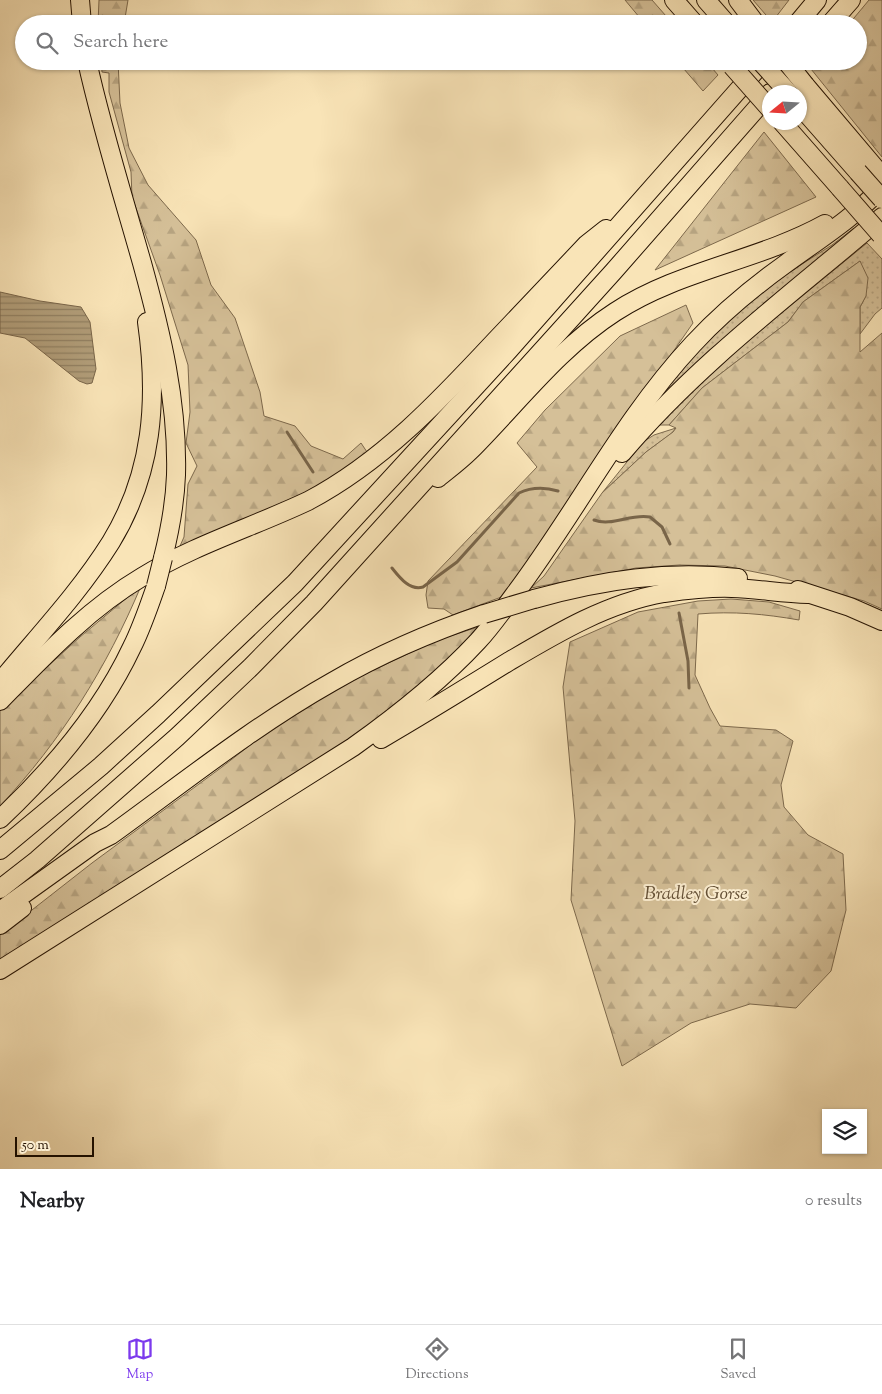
<!DOCTYPE html>
<html lang="en">
<head>
<meta charset="utf-8">
<style>
  body { margin:0; font-family:"Sorts Mill Goudy",serif; background:#f2f2f2; color:#202124 }
  .controls { position:absolute; right:15px; bottom:15px; display:grid; overflow:hidden; border-radius:0px; box-shadow:0 1px 4px #0004 }
  .controls button { width:45px; height:45px; display:grid; place-items:center; padding:0; border:0; border-bottom:1px solid #e0e0e0; background:#fff; color:#202124; font:25px sans-serif }
  .compass { position:absolute; left:762px; top:85px; width:45px; height:45px; border-radius:50%; background:#fff; box-shadow:0 1px 4px #0004; rotate:252deg }
  .scale { position:absolute; left:15px; bottom:12px; width:79px; box-sizing:border-box; padding-left:5px; border:2px solid #251200; border-top:0; font-size:14px; line-height:18px; white-space:nowrap; color:#251200; -webkit-text-stroke:4px #fbedd0; paint-order:stroke }
  .list { margin:0; padding:0; list-style:none }
  h2 { display:flex; justify-content:space-between; align-items:center; height:65px; margin:0; padding:0 20px; font-size:21px }
  h2 small { font-size:16px; font-weight:400; color:#757577 }
  .icon { flex:none; width:28px; height:28px; fill:none; stroke:currentColor; stroke-width:2; stroke-linecap:round; stroke-linejoin:round }
  .map { position:relative; flex:none; width:882px; height:1169px; overflow:hidden }
  .search { position:absolute; background:#fff; box-shadow:0 1px 4px #0004; left:15px; right:15px; top:15px; height:55px; display:flex; align-items:center; gap:12px; box-sizing:border-box; padding:0 18px; border-radius:28px; color:#757577; font-size:19px }
  .sheet { height:155px; background:#fff }
  nav { display:flex; justify-content:space-around; align-items:center; box-sizing:border-box; height:70px; border-top:1px solid #e0e0e0; background:#fff; font-size:14px; color:#757577 }
  nav a { display:grid; justify-items:center; gap:2px }
  nav .on { color:#7c3aed }
  .map>svg:first-child { display:block }
  .grass { fill:url(#grass-dots); stroke:#7d694c }
  .forest { fill:url(#forest-firs); stroke:#7d694c }
  .water { fill:url(#water-rules); stroke:#796549 }
  .lines { fill:none; stroke-linecap:round; stroke-linejoin:round }
  .stream { stroke:#796549; stroke-width:3 }
  .highway-casing { stroke:#251200; stroke-width:20 }
  .highway { stroke:#f9e4b7; stroke-width:18 }
  .highway-bridge-casing { stroke:#251200; stroke-width:20; stroke-linecap:butt }
  .highway-bridge { stroke:#f9e4b7; stroke-width:18 }
  .labels { text-anchor:middle; stroke-width:4; stroke-linejoin:round; paint-order:stroke }
  .park-label { font-size:19px; font-style:italic; fill:#634f35; stroke:#fbedd0 }
</style>
</head>
<body>
<div class="map">
<svg width="882" height="1169" viewBox="0 0 882 1169">
  <defs>
    <pattern id="grass-dots" width="8" height="8" patternUnits="userSpaceOnUse" patternTransform="scale(1.25)"><rect width="8" height="8" fill="#d5c098"/><path d="M2 2h.1M6 6h.1" fill="none" stroke="#b7a481" stroke-width="1.8" stroke-linecap="round"/></pattern>
    <pattern id="forest-firs" width="22" height="20" patternUnits="userSpaceOnUse" patternTransform="scale(1.25)"><rect width="22" height="20" fill="#d5c098"/><path d="M5 1l3.5 6h-7zM16 11l3.5 6h-7z" fill="#b7a481"/></pattern>
    <pattern id="water-rules" width="6" height="5" patternUnits="userSpaceOnUse" patternTransform="scale(1.25)"><rect width="6" height="5" fill="#b19d79"/><path d="M0 2.5h6" fill="none" stroke="#907f61"/></pattern>
  </defs>
  <rect width="100%" height="100%" fill="#f9e4b7"/>
  <filter id="stains"><feTurbulence type="fractalNoise" baseFrequency=".004" numOctaves="4"/><feColorMatrix values="0 0 0 0 .2 0 0 0 0 .09 0 0 0 0 .02 0 0 0 .5 -.17"/></filter>
  <radialGradient id="worn" r=".72"><stop offset=".6" stop-color="#630" stop-opacity="0"/><stop offset="1" stop-color="#630" stop-opacity=".3"/></radialGradient>
  <g class="grass">
    <path d="M854,228L856,231L663,397L669,382L725,321L791,271L832,245Z"/>
    <path d="M867,243L882,259V308L875,314L860,334V307L866,296L860,261L803,302L788,322L702,388L669,425H659L701,382L740,347Z"/>
    <path d="M676,428L672,433L646,452L602,493L643,442L654,435Z"/>
  </g>
  <g class="forest">
    <path d="M99,0H128L124,24H98Z"/>
    <path d="M625,0H652L673,24H645Z"/>
    <path d="M753,0H789L772,22Z"/>
    <path d="M869,0H882V157L811,69L818,61H858V24H849Z"/>
    <path d="M101,61H118L120,103L129,148L148,185L196,240L211,285L235,318L260,392L264,416L295,426L311,446L343,459L361,443L369,455L342,475L176,555L184,537L188,484L197,466L186,443L190,412L188,365L160,275L132,197L131,172L109,92V73L102,72Z"/>
    <path d="M677,61H706L718,75L703,91Z"/>
    <path d="M764,132L816,197L655,270Z"/>
    <path d="M860,261L868,278L866,296L860,307V352L882,333V609L864,601L775,576L725,566L679,565L636,568L531,588L544,576L602,493L646,452L673,432L676,428L669,425L702,388L788,322L803,302Z"/>
    <path d="M686,305L693,323L504,596L453,615L444,609L428,608L426,595L428,581L537,467L517,443L545,410L620,336Z"/>
    <path d="M141,586C107,667 61,741 0,806V710L80,637Z"/>
    <path d="M731,599L769,602L800,611L799,620C765,614 733,611 698,614L695,675L710,708L720,726L776,730L793,741L781,785L784,807L808,835L843,854L846,910L831,971L796,1008L750,1004L691,1023L622,1066L571,900L575,821L563,687L570,642L638,612L698,601Z"/>
    <path d="M484,625L466,645L384,719L0,962V935L92,863L222,767L263,735L348,682L435,641Z"/>
  </g>
  <path class="water" d="M0,292L40,301L81,307L90,322L96,369L92,383L87,384L79,381L25,338L0,333Z"/>
  <g class="lines">
    <g class="stream">
      <path d="M287,432L313,472"/>
      <path d="M594,520C612,527 631,513 650,517L662,527L670,544"/>
      <path d="M392,568C400,578 410,591 423,587L457,562L519,493C532,487 544,487 558,491"/>
      <path d="M679,613L688,661L689,688"/>
    </g>
    <g class="highway-casing">
      <g id="highway">
        <path d="M80,0L82,24"/>
        <path d="M674,0L695,24"/>
        <path d="M706,0L727,24"/>
        <path d="M738,0L756,24"/>
        <path d="M797,24L817,0"/>
        <path d="M830,24L851,0"/>
        <path d="M87,61C102,129 123,196 142,263C161,332 178,402 176,475C175,503 170,530 163,558"/>
        <path d="M805,85L882,176"/>
        <path d="M800,106L858,172"/>
        <path d="M782,122L840,188"/>
        <path d="M622,453C698,363 793,293 882,217"/>
        <path d="M438,478C449,469 460,461 470,451C517,404 559,348 615,312C679,270 758,261 825,224"/>
        <path d="M798,590L850,607L882,621"/>
        <path d="M534,599C603,580 667,570 738,578"/>
        <path d="M0,682C38,636 79,593 111,542C153,473 158,400 147,322"/>
        <path d="M0,701C44,656 88,609 142,577C194,545 253,527 308,501C382,462 439,401 495,341C526,308 557,276 587,244L606,229"/>
        <path d="M381,739C424,714 466,688 508,662C557,633 607,603 664,593C686,590 709,587 732,588C757,589 782,593 808,594"/>
        <path d="M0,819C53,769 101,713 132,647C142,627 149,606 156,586"/>
        <path d="M0,850L101,766L158,714L295,583L509,350L764,61"/>
        <path d="M0,889L37,860L177,737L251,667L314,603L613,272L770,93"/>
        <path d="M0,911L95,843L111,835C183,783 254,726 332,682C380,654 431,632 484,614"/>
        <path d="M0,925L22,908"/>
        <path d="M0,970L353,747C398,715 441,681 478,641C491,627 503,610 514,595C576,513 623,419 693,344C720,315 752,288 784,265C818,240 854,218 882,187"/>
      </g>
    </g>
    <use href="#highway" class="highway"/>
    <g class="highway-bridge-casing">
      <g id="highway-bridge">
        <path d="M760,61L788,92"/>
        <path d="M786,61L805,85"/>
        <path d="M732,66L770,109"/>
        <path d="M858,172L882,199"/>
        <path d="M840,188L881,235"/>
        <path d="M156,586L163,558"/>
        <path d="M484,614L534,599"/>
      </g>
    </g>
    <use href="#highway-bridge" class="highway-bridge"/>
  </g>
  <g class="labels">
    <g class="park-label">
      <text x="696" y="899">Bradley Gorse</text>
    </g>
  </g>
  <rect width="100%" height="100%" filter="url(#stains)"/>
  <rect width="100%" height="100%" fill="url(#worn)"/>
</svg>
<div class="controls">
<button><svg class="icon" aria-label="layers" viewBox="0 0 24 24"><path d="M12 4l9 5-9 5-9-5zM3 14l9 5 9-5"/></svg></button>
</div>
<svg class="compass" viewBox="-18 -18 36 36"><path d="M0-13l5 13h-10z" fill="#e53935"/><path d="M0 13l5-13h-10z" fill="#757577"/></svg>
<div class="scale">50 m</div>
<div class="search"><svg class="icon" aria-label="search" viewBox="0 0 24 24"><circle cx="10" cy="10" r="6"/><path d="M15 15l6 6"/></svg>Search here</div>
</div>
<section class="sheet">
<h2>Nearby<small>0 results</small></h2>
<ul class="list">
</ul>
</section>
<nav>
<a class="on"><svg class="icon" aria-label="map" viewBox="0 0 24 24"><path d="M3 6l6-2 6 2 6-2v14l-6 2-6-2-6 2zM9 4v14M15 6v14"/></svg>Map</a>
<a><svg class="icon" aria-label="directions" viewBox="0 0 24 24"><path d="M12 3l9 9-9 9-9-9zM9 14v-3h6M13 9l2 2-2 2"/></svg>Directions</a>
<a><svg class="icon" aria-label="saved" viewBox="0 0 24 24"><path d="M7 4h10v16l-5-4-5 4z"/></svg>Saved</a>
</nav>
</body>
</html>
